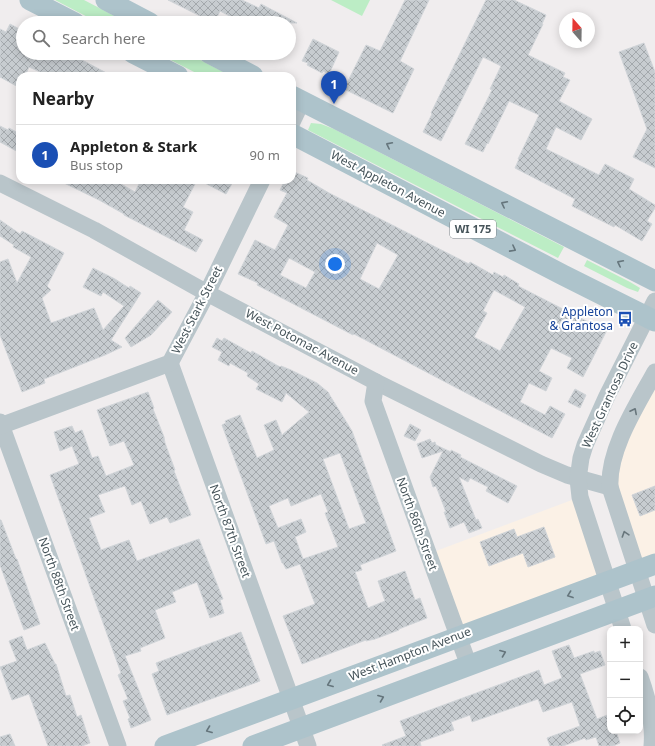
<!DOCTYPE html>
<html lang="en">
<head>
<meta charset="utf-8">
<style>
  body { margin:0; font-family:"Noto Sans",sans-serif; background:#f2f2f2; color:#222 }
  .controls { position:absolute; right:12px; bottom:12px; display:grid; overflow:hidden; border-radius:8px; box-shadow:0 2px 10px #0003 }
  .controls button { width:36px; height:36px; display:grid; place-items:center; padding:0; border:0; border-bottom:1px solid #e0e0e0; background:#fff; color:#222; font:20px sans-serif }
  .compass { position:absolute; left:559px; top:12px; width:36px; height:36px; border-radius:50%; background:#fff; box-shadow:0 2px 10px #0003; rotate:340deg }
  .you { position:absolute; left:335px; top:264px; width:14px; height:14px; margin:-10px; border:3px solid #fff; border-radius:50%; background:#1a73e8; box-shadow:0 0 0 6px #1a73e833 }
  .badge { display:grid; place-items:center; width:26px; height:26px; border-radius:50%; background:#1a73e8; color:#fff; font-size:13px; font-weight:700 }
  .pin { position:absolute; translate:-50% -33px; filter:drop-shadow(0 1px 2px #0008) }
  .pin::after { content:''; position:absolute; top:21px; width:14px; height:12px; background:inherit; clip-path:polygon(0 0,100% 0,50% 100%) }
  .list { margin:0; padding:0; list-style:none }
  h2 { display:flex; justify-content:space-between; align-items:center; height:52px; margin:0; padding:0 16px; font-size:17px }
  h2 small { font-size:13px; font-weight:400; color:#767676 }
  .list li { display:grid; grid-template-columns:26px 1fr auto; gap:12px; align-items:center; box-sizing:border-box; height:60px; padding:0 16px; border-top:1px solid #e0e0e0 }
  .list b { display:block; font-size:15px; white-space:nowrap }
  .list p { margin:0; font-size:13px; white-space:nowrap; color:#767676 }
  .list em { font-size:13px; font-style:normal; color:#767676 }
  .icon { flex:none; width:22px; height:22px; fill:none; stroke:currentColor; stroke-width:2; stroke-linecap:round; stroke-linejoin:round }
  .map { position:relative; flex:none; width:655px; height:746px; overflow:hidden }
  .search { position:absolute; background:#fff; box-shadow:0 2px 10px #0003; left:16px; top:16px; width:280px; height:44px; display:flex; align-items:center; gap:10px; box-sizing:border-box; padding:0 14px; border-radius:22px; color:#767676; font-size:15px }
  .panel { position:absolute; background:#fff; box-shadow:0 2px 10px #0003; left:16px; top:72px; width:280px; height:112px; border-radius:12px }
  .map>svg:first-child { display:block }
  .commercial { fill:#fbf1e6 }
  .green { fill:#bcedc5 }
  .building { fill:url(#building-cross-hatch); stroke:#d1d5d9; fill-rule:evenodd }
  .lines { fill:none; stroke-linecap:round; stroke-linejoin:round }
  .minor { stroke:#b9c5ca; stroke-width:17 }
  .major { stroke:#adc3cb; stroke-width:21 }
  .oneway { stroke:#65757c }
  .oneway2 { stroke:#68767c }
  .labels { text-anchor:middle; stroke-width:4; stroke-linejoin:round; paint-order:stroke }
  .shield { fill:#fff; stroke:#7e878c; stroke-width:1 }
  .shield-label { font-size:11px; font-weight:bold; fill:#46545a }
  .street-label { font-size:12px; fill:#46545a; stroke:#fff }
  .transit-label { font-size:12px; fill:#164399; stroke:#fff; text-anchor:end }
</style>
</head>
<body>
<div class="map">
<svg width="655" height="746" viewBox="0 0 655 746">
  <defs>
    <pattern id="building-cross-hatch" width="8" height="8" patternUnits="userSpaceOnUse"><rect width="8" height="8" fill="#c7ccd0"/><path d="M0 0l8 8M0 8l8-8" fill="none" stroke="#a3a8ac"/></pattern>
  </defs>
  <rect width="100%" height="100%" fill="#f0edee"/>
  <g class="commercial">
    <path d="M655,372V564L637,571L610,487Z"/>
    <path d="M580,497L607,581L458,636L428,554Z"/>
  </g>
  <g class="green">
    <path d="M55,0H84L128,23H99Z"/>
    <path d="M331,0H370L362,16Z"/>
    <path d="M157,53H187L231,76H202Z"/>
    <path d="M311,123L321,124L334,129L564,247L558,258L308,130Z"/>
    <path d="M587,260L630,282L640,288L638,292L627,288L584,266Z"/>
  </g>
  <g class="building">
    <path d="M168,0H242L259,8L261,4L297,23H243L220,11L214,23Z"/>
    <path d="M405,0H429L400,61L414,69L393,113L344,89L366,45L380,51Z"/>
    <path d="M486,0H514L546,15L542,24H543L528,55L565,73L563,77L570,80L559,101L592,119L581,140L556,127L546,149L599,175L605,164L634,179L629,189L655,205V208L647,221L652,224L642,241L615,225L614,227L572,206L575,199L515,168L519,159H518L539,115L509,101L488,144L487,143L483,152L465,144L492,90L490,89L501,66L483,57L441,141L423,132L432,114L431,113Z"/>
    <path d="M10,24L23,31V53H69L112,76H49L29,67L25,76H20V88L0,77V29L6,32Z"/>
    <path d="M313,39L339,52L329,74L323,71L322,73L307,65L308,63L302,61Z"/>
    <path d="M644,43L655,72V168L633,157L647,129L619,52Z"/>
    <path d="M0,126L8,130L9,128L20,134V153L0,142Z"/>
    <path d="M292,171L308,178L307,180L329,193L469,264L470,262L493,275L494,272L503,277L504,275L519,284L518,286L592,324L593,322L607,330L583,377L567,368L572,358L551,348L539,371L552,378L546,391L529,383L520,402L545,415L550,406L565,414L552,438L354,334L353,335L257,285L258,283L238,274L255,240L275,250L288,225L274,217L287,193L280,190L285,180H292ZM377,243L398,255L379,289L360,279ZM289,258L315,272L306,288L280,275ZM494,290L525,307L500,351L474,337L487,313L483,311Z"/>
    <path d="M58,180H114L135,192L141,180H197L183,207L193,212L184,230L203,240L196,252L124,215V214L99,200Z"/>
    <path d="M199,180H234L226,194Z"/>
    <path d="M0,220L20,234L22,231L64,253L47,286L51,290L42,298L51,323L94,308L103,330L124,306L103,292L101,296L83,287L93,268L115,279L129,288L130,286L141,293L111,340L122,347L105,355L44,379L45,383L22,392L0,335V262L8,259L17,283L31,257L13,247L14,245L0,236Z"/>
    <path d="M158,300L172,312L151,335L131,347L125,338Z"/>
    <path d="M217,338L222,341L224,338L251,353L252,351L280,367L281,366L291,370L317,383L329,393V394L352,431L396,551L360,565L362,570L355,572L368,608L385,601L378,581L405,571L415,600L420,598L427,618L399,629V630L375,639L366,641V640L302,664L283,616L315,604L300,564L286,569L283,563H282L274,541L266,544L222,425L226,423L225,421L240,415L257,458L274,450L264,425L276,420L282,435L309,412L286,393L282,402L256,389L259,384L247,376L248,373L230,363L229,366L218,360L222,352L212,347ZM340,453L366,523L349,529L323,459ZM321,494L328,512L325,513L338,547L303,559L295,537L306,532L301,519L278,528L269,506L288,498L291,506Z"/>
    <path d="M575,389L586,395L580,408L568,402Z"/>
    <path d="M148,392L154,408L153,409L164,437L165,443L175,470L174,471L191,515L170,523L167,517L150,524L141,501L132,505L125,486L98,495L105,512L89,518L101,550L129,540L137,561L199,539L223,599L220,600L224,613L210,618L197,582L172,592L176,602L155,610L165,638L140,648L141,651L125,656L151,720L131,728L128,719L130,718L123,701L128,699L118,675L121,673L50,475L79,464L72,446L60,451L54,432L72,426L75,433L82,430L92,458L98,456L106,476L134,465L124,441L110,446L97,410Z"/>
    <path d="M410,424L421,430L415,441L404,436Z"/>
    <path d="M430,439L432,443L435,442L436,445L451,452V450L461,455L460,457L517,486L508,503L486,491L488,487L470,478L468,482L459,477L476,520L478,519L482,528L469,533L464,522L450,528L444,512H446L436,486L433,487L430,477L443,451L422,458L417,444Z"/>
    <path d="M655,486V510L640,516L632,495Z"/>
    <path d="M0,520H1L16,559H17L40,624L24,630L0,565Z"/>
    <path d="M544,527L555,557L528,567L523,553L489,566L480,542L514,529L517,537Z"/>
    <path d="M241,632L260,681L167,715L152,674L159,671L156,663Z"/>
    <path d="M22,636L27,650L45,643L55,664H56L66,696L70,695L77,717L81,715L90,743L82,746H48L29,694L12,700L0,667L17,661L9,641Z"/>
    <path d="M569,645L574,658L594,651V653L600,651L605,665L580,674L597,719L610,714V731H616L620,743L613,746H599L596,737L586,740L585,738L563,746H550L547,738L580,726L572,702L543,712L538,699L472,722L470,715L451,722L454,730L420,742L421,746H383L382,745L406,736L400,721L539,670L544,685L562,678L552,651Z"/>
    <path d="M10,734L15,746H0V737Z"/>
  </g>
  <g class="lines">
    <g class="minor">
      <path d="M292,122L302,101"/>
      <path d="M0,183L94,230L207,293L376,382L541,464L567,475L610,487"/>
      <path d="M170,363L308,746"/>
      <path d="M655,372C637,405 608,449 610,487L655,625"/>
      <path d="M376,382L373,401L469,666"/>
      <path d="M0,422L118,746"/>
      <path d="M0,426L170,363L207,293L262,180"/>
      <path d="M623,629L580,497L578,479L581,458L585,445L607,396L655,301"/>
      <path d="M640,677C648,699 654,723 652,746"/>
    </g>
    <g class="major">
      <path d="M30,0L75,23"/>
      <path d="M106,0L150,23"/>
      <path d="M133,53L178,76"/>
      <path d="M209,53L253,76"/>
      <path d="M292,96L655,281"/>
      <path d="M292,134L563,275L655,321"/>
      <path d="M165,746L655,564"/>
      <path d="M253,746L655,596"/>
    </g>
  </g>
  <defs><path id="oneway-chevron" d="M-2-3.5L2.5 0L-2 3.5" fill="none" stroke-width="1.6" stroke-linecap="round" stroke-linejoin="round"/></defs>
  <g class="oneway">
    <use href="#oneway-chevron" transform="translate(389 145) rotate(-153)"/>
    <use href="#oneway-chevron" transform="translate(504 204) rotate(-153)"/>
    <use href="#oneway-chevron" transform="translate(513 249) rotate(28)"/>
    <use href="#oneway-chevron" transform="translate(620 263) rotate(-153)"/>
    <use href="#oneway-chevron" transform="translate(570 595) rotate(160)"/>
    <use href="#oneway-chevron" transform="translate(503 653) rotate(-21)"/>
    <use href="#oneway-chevron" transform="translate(330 684) rotate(159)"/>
    <use href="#oneway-chevron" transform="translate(381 698) rotate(-21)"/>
    <use href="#oneway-chevron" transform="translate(209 730) rotate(159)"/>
  </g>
  <g class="oneway2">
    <use href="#oneway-chevron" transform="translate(634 411) rotate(-63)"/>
    <use href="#oneway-chevron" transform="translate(625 534) rotate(-108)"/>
  </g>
  <defs>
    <g id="bus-bare" transform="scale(1.2)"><path d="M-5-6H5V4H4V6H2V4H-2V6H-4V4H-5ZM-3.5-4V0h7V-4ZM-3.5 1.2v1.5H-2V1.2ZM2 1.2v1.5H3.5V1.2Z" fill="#1a4fb4" stroke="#fff" stroke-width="2.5" paint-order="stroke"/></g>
  </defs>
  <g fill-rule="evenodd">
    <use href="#bus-bare" x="625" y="319"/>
  </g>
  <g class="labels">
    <rect class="shield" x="450" y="220" width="46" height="18" rx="3"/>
    <g class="shield-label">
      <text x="473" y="233">WI 175</text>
    </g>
    <g class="street-label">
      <text transform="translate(388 184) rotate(28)" y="4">West Appleton Avenue</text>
      <text transform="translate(197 310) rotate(-63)" y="4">West Stark Street</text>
      <text transform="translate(302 342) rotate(28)" y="4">West Potomac Avenue</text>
      <text transform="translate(610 395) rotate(-65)" y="4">West Grantosa Drive</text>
      <text transform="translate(417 524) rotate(70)" y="4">North 86th Street</text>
      <text transform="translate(230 531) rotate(70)" y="4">North 87th Street</text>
      <text transform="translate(59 584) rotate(70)" y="4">North 88th Street</text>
      <text transform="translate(410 654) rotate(-21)" y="4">West Hampton Avenue</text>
    </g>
    <g class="transit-label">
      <text x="613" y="316">Appleton<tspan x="613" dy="14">&amp; Grantosa</tspan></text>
    </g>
  </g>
</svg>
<div class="controls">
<button>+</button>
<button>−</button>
<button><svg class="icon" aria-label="locate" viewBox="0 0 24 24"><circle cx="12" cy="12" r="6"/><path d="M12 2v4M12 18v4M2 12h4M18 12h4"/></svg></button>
</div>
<svg class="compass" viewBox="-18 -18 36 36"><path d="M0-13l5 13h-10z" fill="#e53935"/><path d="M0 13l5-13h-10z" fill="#767676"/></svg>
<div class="you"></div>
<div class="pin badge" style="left:334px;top:104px;background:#1a4fb4">1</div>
<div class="search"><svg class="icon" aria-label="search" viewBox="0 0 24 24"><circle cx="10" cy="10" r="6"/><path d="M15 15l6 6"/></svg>Search here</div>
<section class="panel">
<h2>Nearby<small></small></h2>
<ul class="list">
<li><span class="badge" style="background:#1a4fb4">1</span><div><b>Appleton &amp; Stark</b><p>Bus stop</p></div><em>90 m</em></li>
</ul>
</section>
</div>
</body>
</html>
